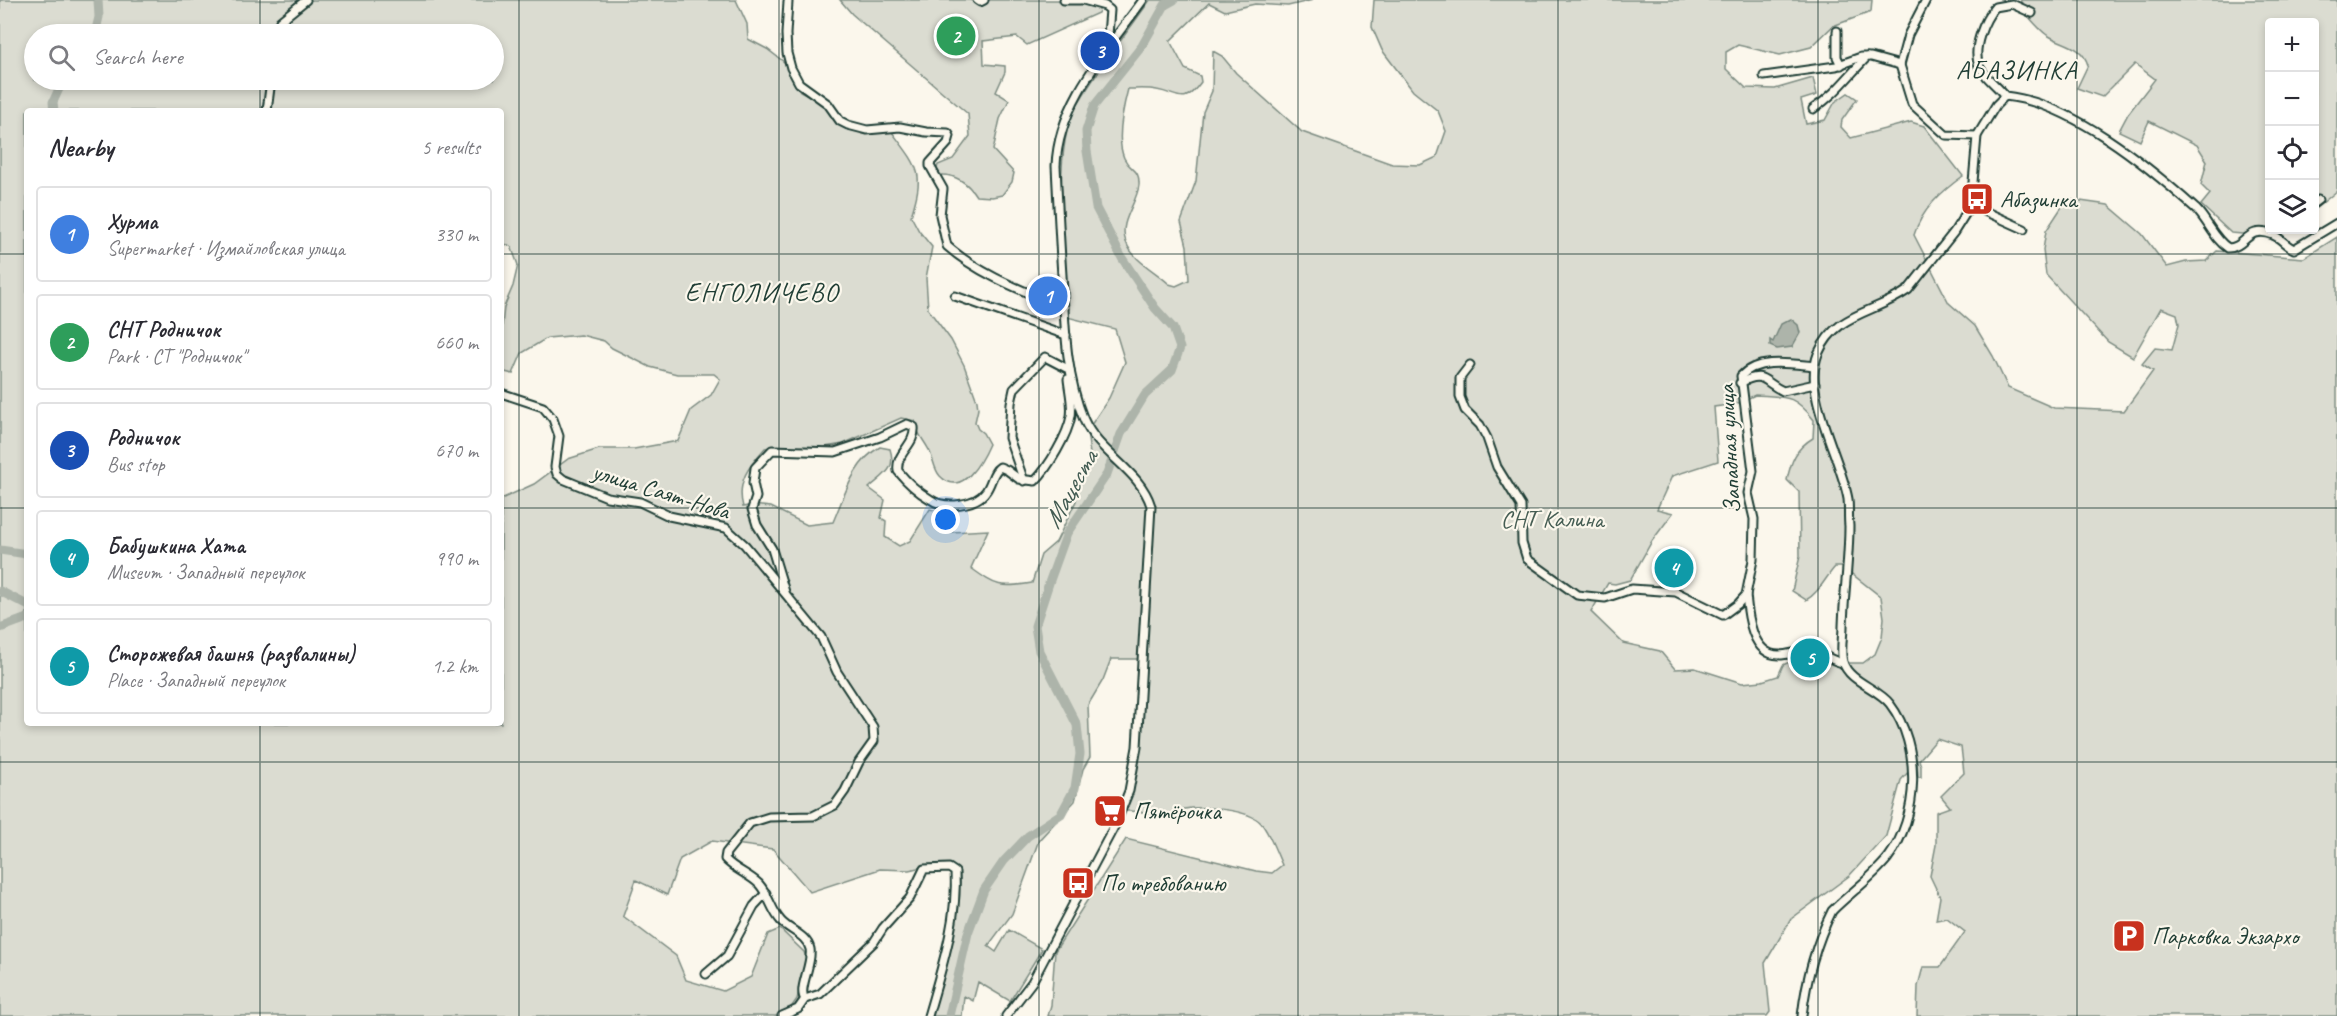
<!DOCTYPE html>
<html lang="en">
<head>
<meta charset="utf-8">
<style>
  body { margin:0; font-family:Caveat,sans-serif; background:#f7f7f7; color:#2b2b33 }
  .controls { position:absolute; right:18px; top:18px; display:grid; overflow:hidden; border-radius:6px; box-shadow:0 3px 9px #0003 }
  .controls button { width:54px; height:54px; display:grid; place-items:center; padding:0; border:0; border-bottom:2px solid #e1e1e2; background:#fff; color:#2b2b33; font:30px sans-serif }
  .you { position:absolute; left:946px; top:520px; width:21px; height:21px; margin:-15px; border:4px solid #fff; border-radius:50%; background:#1a73e8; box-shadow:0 0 0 9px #1a73e833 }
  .badge { display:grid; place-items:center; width:39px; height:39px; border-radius:50%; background:#c8321e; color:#fff; font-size:20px; font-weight:700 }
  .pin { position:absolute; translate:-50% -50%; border:3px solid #fff; box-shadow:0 2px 6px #0006 }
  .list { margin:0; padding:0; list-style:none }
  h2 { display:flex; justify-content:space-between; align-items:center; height:78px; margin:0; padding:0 24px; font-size:26px }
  h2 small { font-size:20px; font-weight:400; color:#7c7c81 }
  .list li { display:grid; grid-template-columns:39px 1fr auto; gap:18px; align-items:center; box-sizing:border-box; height:96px; margin:0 12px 12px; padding:0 12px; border:2px solid #e1e1e2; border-radius:6px }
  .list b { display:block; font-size:22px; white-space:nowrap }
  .list p { margin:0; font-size:20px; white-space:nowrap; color:#7c7c81 }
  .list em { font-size:20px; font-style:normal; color:#7c7c81 }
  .icon { flex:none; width:33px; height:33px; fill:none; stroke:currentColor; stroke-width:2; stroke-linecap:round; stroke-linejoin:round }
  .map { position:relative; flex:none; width:2337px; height:1016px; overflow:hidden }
  .search { position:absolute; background:#fff; box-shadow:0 3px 9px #0003; left:24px; top:24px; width:480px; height:66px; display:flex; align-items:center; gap:15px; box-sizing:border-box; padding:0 21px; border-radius:33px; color:#7c7c81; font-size:22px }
  .panel { position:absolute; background:#fff; box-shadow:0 3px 9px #0003; left:24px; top:108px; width:480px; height:618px; border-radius:6px }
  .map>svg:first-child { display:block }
  .green { fill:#dbdcd1; stroke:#7d8c82; stroke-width:1.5; fill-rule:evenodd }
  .water { fill:#adb4aa; stroke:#74847b; stroke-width:1.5 }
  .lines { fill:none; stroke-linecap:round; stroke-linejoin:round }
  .river { stroke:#adb4aa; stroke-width:9 }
  .minor-casing { stroke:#1f3d34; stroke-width:11 }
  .minor { stroke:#fbf7ec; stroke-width:7 }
  .grid { fill:none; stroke:#1f3d34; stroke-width:1.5; stroke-opacity:0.55 }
  .labels { text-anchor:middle; stroke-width:4.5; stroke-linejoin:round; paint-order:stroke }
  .poi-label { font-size:24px; fill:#1f3d34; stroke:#fbf7ec; text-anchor:start }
  .street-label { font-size:24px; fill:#1f3d34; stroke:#fbf7ec }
  .park-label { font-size:24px; fill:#455d53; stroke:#fbf7ec }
  .neighbourhood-label { font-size:26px; letter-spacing:1.5px; fill:#1f3d34; stroke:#fbf7ec }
  .water-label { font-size:26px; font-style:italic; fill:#425b52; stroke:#fbf7ec }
</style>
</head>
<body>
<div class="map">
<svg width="2337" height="1016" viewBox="0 0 2337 1016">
  <rect width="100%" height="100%" fill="#fbf7ec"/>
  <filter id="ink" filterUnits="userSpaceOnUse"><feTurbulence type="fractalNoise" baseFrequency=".0167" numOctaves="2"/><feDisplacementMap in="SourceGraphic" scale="12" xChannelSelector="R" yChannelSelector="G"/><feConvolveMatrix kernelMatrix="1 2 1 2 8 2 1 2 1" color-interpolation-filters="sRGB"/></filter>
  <g filter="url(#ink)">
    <g class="green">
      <path d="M0,0H736L747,24L748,39L767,49L784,62L800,91L821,102L839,124L864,132H892C919,168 925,172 911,216L919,231L932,247L926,278L928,309L951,340L964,365L977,401L978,409L975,422L978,429L983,433L989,444C982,460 962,499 940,476C934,470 933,457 929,450C922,437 918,436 915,421L901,418L843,444L813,449L782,446L765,448C749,466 736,482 743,507L752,505L771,507L807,525L833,522C845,495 853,462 880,447L890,449C897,470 883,475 869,488L885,500L881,518L886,521L885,537L899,546L910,541L930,509L943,512L951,532L988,530L971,568C997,587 1000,588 1032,583L1041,555L1056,542L1076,501V485L1091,462L1087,431L1109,398L1125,362L1115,329L1067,317C1065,264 1051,153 1075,109C1096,71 1125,36 1150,0H1313L1288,6L1255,4L1225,11L1209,3L1170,41L1185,69L1200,76L1201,82C1183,107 1180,94 1157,90C1148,88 1137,89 1128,89C1123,108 1116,140 1124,158C1130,171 1140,168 1139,185C1137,204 1118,222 1126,242C1133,261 1156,271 1169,284L1176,286L1189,280L1187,246L1181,222L1196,181L1203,112L1212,91L1213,51L1222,56L1236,73L1302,132L1392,164L1420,165L1437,157L1446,131L1438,111L1413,91L1382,50L1372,27L1374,0H1872L1871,12L1833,26L1811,47L1780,55L1738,45L1726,52V69L1746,88L1775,89L1813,78L1817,95L1801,100L1806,124L1825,120L1835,102L1848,93L1857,99L1842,120L1841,127L1851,138L1911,122L1924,126L1963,176C1941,192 1922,209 1914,235L1949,303L1975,326L1993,356L2008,388L2054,408L2124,411L2153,371L2142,364L2155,348L2172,350L2179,324L2177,314L2161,308L2133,357L2108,342L2046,275L2043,250L2046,231L2067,199L2108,205L2142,234L2167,267L2186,262L2206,261L2217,251L2304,258L2337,237V1016H1917L1918,986L1923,967H1940L1965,932L1947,918L1936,920L1940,897L1930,876L1936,845V812L1950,807L1941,796L1964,773L1961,747L1937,739L1919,760L1921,766V777H1918L1917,762L1901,780L1886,836L1849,876L1791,919L1765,963L1770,1012L1767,1016H1048L1051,1005L1055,951L1126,839L1256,871L1272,873L1282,865C1276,852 1270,834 1261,823C1249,809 1202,806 1184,809C1180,810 1176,813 1172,814C1162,816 1138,810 1125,811L1135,772L1142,659H1111L1103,680L1088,705L1090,757L1083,769L1075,801L1039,840L1012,914L988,946L996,952L1009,930L1042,949L1010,1001L978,982L973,1001L964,996L962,1016H933L956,910L957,873L948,867L926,866L909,870L880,869L810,892L773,849L712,841L680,859L667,895L636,880L623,916L676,956L686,980L723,991L751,977L768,934L780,929L804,952L807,960L797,999L790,1009L777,1016H0ZM34,34H494V80H34ZM27,111H501V243L511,246L518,265L513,286L504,307L501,336V371L513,374L522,353L547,338L581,335L604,341L612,348L650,367L677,374H714L720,379L711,395L691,410L678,441L634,449H599L568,459L534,484L501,499V723H27ZM1755,395C1786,397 1794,394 1814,420L1813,438C1796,448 1791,461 1787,480L1799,492L1800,556L1792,591L1806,600C1819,593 1825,578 1835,567H1843L1881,597L1884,618L1882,637L1875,654L1863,663H1787L1783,665L1778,676L1762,681L1742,683L1695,668L1675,669L1660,651L1623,643L1591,612L1608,583L1615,584L1630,580L1652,541L1673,513L1657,509L1672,476L1718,461L1714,407L1736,404Z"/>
      <path d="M840,0H1103L1098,13L1027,45L1017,37L983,41L984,64L1005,66V72L996,92L1009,100L1000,119L993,150L1014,173L1012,182L1002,195L992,197L976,196C968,183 955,174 940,175L936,171L938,165L953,159L970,136L968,114L852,14Z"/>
      <path d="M2021,0H2337V191L2315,209L2314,22H2270V230H2287L2277,237L2231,233L2201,205L2210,194L2201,185L2207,161L2197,145L2149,121L2140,141L2119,131L2128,114L2155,79L2135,64L2102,97L2077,88L2088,65C2082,45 2063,45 2047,35C2037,28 2028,15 2020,7Z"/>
    </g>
    <path class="water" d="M1791,319L1798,325L1800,333L1792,347L1777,349L1770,346V340L1773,342L1781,324Z"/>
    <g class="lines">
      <g class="river">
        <path d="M95,34L99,17L98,0"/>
        <path d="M54,111L53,102L63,80"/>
        <path d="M0,550L27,554"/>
        <path d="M0,591L27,605"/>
        <path d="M0,628L27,618"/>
        <path d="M949,1016L968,933L984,890L1004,861L1028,836L1061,814L1075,788L1080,754L1077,725L1039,651L1035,626L1049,583L1067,533L1107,474L1121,434L1145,395L1172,370L1180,348L1173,328L1155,308L1122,258L1096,208L1087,151L1086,131L1094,106L1142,46L1165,5L1174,0"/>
      </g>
      <g class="minor-casing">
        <g id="minor">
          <path d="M977,0L980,2L984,0"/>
          <path d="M1064,0H1080"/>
          <path d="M1083,0L1105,6L1110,10L1107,48"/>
          <path d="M1926,0L1908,35L1900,65L1912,104L1946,135L1977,136"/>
          <path d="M788,2L786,34L787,53L791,68L799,83L828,104L840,121L848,125L867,130L900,127L926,132L948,133L950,136L948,143L930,163V166L943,189L940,215L947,246C980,275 1024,291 1064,308"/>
          <path d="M2032,13L2012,4L1995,7C1984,20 1972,48 1979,66C1984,77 1998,86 2005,96C2072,103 2147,165 2196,209C2208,221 2214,239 2228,248C2246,248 2247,224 2273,235C2281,238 2286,246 2294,249L2337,223"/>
          <path d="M1837,31V57L1841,65"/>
          <path d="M275,34L280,21L306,0"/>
          <path d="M1764,76L1836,66L1861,57H1871L1900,65"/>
          <path d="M1813,109C1835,95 1849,75 1867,57"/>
          <path d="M267,111L271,80"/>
          <path d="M2314,203L2318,200"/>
          <path d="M1971,205L2024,229"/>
          <path d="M955,296L1066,335"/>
          <path d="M1470,365L1460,378V397L1465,410L1480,425L1487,438L1497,467L1521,506L1522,543L1527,559L1577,595L1605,598L1632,589L1676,592L1723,615L1738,604L1746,595L1753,560L1754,519L1748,493L1753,471L1741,376C1758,357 1792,364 1815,366"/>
          <path d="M1740,383C1765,370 1763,382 1783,391L1815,384"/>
          <path d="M501,393L543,407L553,419L559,436L555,467L557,474L563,479L607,497L640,502L669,516L726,528L745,545L821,637L837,672L873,727L874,741L859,762L845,791L835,805L813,816L769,817L750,823L726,853L725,859C735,870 749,874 759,884C769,895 771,910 781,921C790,931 807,935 810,949C813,964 797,990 805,999"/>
          <path d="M1024,481L1009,438L1011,403L1014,389L1045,357L1070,370"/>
          <path d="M785,592L772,549L757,525L752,509L756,497L753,483L755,468L772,450L835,452L880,437L907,424L914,427C916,445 895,453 898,471C906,481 918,492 930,499C944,509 976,506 986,491C992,483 992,472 1000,467L1007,470L1019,479L1035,481C1048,468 1068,435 1071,416C1073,405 1069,390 1068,379"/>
          <path d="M1746,595C1748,616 1752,655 1779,655C1789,655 1798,651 1808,651C1820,651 1831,661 1843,663"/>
          <path d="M706,974L727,956L754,906L766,893"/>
          <path d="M782,1016L798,1009L805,999L820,994L874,942L883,928L910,898L924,869L949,868L955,872C958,920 941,970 928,1016"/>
          <path d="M1006,1016L1032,982L1116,823L1129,791L1137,747L1151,506C1140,470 1099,454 1084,420C1067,379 1065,333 1063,290C1060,248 1058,207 1056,166C1058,103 1108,49 1143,0"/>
          <path d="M1802,1016C1806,981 1816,943 1832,911C1850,893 1872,878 1888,858C1919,817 1922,746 1890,704C1878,688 1849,682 1843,662C1840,651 1843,637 1843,626C1844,592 1849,560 1849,526C1848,517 1849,508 1848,499C1841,458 1802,394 1818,354C1836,312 1874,314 1908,290L1954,232L1971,205L1977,136L1996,105L2005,96"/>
        </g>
      </g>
      <use href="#minor" class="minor"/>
    </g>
  </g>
  <path class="grid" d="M260,0V34M519,0V1016M779,0V1016M1039,0V1016M1298,0V1016M1558,0V1016M1818,0V1016M2077,0V1016M260,80V111M0,254H27M501,254H2337M0,508H27M501,508H2337M260,723V1016M0,762H2337"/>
  <defs>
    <g id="bus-square" transform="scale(1.725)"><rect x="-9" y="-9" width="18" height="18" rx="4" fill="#c8321e" stroke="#fbf7ec"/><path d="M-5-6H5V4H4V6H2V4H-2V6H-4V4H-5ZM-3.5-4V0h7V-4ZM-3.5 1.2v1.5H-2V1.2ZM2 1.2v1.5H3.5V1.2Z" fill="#fff"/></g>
    <g id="supermarket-square" transform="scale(1.725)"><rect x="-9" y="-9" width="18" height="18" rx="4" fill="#c8321e" stroke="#fbf7ec"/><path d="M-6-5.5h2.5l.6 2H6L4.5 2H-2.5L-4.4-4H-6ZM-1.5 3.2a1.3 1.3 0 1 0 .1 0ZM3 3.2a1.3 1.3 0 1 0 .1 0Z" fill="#fff"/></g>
    <g id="parking-square" transform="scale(1.725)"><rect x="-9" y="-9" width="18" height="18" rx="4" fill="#c8321e" stroke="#fbf7ec"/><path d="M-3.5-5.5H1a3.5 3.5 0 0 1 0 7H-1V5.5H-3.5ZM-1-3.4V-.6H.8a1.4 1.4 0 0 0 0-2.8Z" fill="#fff"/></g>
  </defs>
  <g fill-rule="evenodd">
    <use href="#bus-square" x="1977" y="199"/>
    <use href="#supermarket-square" x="1110" y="811"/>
    <use href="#bus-square" x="1078" y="883"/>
    <use href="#parking-square" x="2129" y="936"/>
  </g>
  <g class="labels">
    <g class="poi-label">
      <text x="2000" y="207">Абазинка</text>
      <text x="1133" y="819">Пятёрочка</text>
      <text x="1101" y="891">По требованию</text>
      <text x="2152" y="944">Парковка Экзархо</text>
    </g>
    <g class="street-label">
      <text transform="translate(1729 449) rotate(-93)" y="8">Западная улица</text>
      <text transform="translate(661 491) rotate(17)" y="8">улица Саят-Нова</text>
    </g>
    <g class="park-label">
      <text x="1552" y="527">СНТ Калина</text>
    </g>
    <g class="neighbourhood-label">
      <text x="2017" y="79">АБАЗИНКА</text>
      <text x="762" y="301">ЕНГОЛИЧЕВО</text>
    </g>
    <g class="water-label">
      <text transform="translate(1070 489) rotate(-61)" y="9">Мацеста</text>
    </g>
  </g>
</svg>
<div class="controls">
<button>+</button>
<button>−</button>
<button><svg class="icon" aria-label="locate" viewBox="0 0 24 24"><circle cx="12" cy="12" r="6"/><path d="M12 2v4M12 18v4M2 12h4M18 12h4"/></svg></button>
<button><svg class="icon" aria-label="layers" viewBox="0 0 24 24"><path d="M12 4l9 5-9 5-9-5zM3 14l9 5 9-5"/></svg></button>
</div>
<div class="you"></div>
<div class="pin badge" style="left:1048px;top:296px;background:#3f7fe0">1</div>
<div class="pin badge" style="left:956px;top:36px;background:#2e9e5b">2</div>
<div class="pin badge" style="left:1100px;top:51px;background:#1a4fb4">3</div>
<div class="pin badge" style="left:1674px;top:568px;background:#0f9aa8">4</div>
<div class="pin badge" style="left:1810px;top:658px;background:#0f9aa8">5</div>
<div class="search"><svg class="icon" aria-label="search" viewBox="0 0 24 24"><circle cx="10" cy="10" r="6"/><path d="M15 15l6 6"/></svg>Search here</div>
<section class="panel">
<h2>Nearby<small>5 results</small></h2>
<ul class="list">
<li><span class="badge" style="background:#3f7fe0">1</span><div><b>Хурма</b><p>Supermarket · Измайловская улица</p></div><em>330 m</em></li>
<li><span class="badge" style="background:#2e9e5b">2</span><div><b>СНТ Родничок</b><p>Park · СТ &quot;Родничок&quot;</p></div><em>660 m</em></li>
<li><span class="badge" style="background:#1a4fb4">3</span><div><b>Родничок</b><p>Bus stop</p></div><em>670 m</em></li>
<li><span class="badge" style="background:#0f9aa8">4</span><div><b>Бабушкина Хата</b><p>Museum · Западный переулок</p></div><em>990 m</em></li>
<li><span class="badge" style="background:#0f9aa8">5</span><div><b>Сторожевая башня (развалины)</b><p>Place · Западный переулок</p></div><em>1.2 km</em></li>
</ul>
</section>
</div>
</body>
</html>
